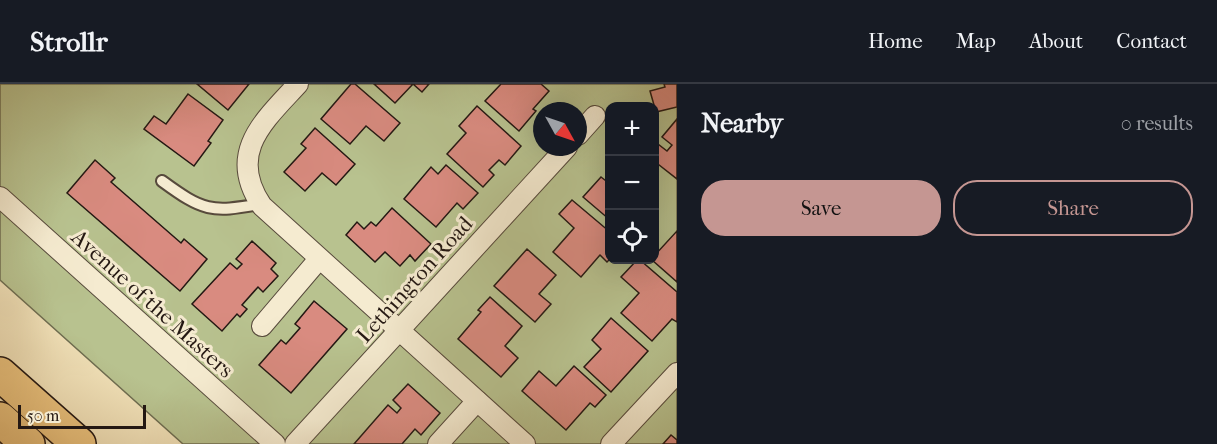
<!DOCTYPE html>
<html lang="en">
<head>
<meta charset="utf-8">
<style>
  body { margin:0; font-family:"IM FELL French Canon",serif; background:#242831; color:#f1f3f6 }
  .controls { position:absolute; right:18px; top:18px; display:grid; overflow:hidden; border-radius:12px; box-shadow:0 6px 24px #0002 }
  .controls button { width:54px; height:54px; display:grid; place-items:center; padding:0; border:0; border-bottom:2px solid #363941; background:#171b24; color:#f1f3f6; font:30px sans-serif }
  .compass { position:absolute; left:533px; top:18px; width:54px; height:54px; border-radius:50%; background:#171b24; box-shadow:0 6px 24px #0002; rotate:130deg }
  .scale { position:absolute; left:18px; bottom:15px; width:128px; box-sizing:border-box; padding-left:6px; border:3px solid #241813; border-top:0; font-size:16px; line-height:21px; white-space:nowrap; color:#241813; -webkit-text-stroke:4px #f5ebd0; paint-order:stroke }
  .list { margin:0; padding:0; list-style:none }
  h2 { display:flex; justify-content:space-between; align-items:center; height:78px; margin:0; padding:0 24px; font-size:26px }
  h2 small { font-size:20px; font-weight:400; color:#9ea1a6 }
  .actions { display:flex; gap:12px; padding:18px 24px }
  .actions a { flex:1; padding:14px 0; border:2px solid #c59692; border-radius:24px; text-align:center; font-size:21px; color:#c59692 }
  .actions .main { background:#c59692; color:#111 }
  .icon { flex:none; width:33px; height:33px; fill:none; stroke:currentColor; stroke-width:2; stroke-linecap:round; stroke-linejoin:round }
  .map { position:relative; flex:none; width:677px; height:360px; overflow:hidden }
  header { display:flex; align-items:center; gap:36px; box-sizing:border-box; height:84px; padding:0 30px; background:#171b24; border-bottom:2px solid #363941 }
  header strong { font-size:28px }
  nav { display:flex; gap:33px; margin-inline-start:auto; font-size:21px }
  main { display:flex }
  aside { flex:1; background:#171b24 }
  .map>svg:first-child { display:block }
  .green { fill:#b8c28f; stroke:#6e6d51; stroke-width:1.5; fill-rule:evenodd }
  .building { fill:#d98b80; stroke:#241813; stroke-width:1.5 }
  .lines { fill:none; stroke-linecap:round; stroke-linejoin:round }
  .lane-casing { stroke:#574a3c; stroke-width:14 }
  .street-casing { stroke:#574a3c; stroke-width:22 }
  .highway-casing { stroke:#241813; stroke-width:36 }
  .lane { stroke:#f5ebd0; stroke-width:10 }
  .street { stroke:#f5ebd0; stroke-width:20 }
  .highway { stroke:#e8c07c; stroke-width:33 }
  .labels { text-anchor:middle; stroke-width:6; stroke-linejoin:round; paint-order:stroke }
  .street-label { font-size:22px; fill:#241813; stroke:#f5ebd0 }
</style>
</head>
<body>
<header>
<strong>Strollr</strong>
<nav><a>Home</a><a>Map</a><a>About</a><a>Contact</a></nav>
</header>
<main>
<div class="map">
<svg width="677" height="360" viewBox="0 0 677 360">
  <rect width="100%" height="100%" fill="#f0e0b7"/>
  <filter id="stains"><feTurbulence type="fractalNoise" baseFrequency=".00333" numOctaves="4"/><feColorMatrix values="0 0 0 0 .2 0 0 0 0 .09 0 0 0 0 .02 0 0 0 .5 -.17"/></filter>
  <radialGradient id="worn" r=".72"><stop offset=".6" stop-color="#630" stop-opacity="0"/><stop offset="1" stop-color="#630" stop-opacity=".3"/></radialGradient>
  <path class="green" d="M0,0H677V360H183L0,196ZM610,22H654V176H610ZM542,27H578V63H542Z"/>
  <g class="building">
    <path d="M197,0H249L228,26Z"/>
    <path d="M351,0H355L400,39L384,57L366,42L350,60L321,35Z"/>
    <path d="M374,0H413L395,19Z"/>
    <path d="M413,0H429L422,8Z"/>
    <path d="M501,0H541L549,7L533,25L536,27L519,47L485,17Z"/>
    <path d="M664,0H677V23L656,28L650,7L665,3Z"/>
    <path d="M188,10L223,36L208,57L211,59L194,82L144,45L154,32L166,40Z"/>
    <path d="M477,22L521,62L505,81L499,76L489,86L494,91L483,103L447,70L466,49L459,42Z"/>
    <path d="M677,35V95L654,77V57L667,67L672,61L662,53Z"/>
    <path d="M315,44L355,80L336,101L322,89L305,107L284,88L306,64L301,60Z"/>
    <path d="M95,76L115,94L111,98L181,159L184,155L207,175L180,207L67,109Z"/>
    <path d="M446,81L478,109L463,125L457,119L436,143L404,115L431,83L438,90Z"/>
    <path d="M601,93L610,100V136L583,113Z"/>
    <path d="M572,116L610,148V175L607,178L600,171L581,193L553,168L574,144L559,130Z"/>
    <path d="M392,124L431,160L415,177L410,171L400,182L385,168L375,178L346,151L357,138L364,145L371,138L376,142Z"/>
    <path d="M677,147V198L652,176H654V172Z"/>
    <path d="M252,157L276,179L271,185L278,192L263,208L258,203L242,221L247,225L240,233L237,230L222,247L192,220L230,179L237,185L242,180L236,175Z"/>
    <path d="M527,165L556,191L539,210L551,220L535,238L494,202Z"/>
    <path d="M637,176H640L677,208V238L672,235L652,257L621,229L639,209L621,193Z"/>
    <path d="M490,213L522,242L505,262L518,274L501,293L458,255L481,228L478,226Z"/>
    <path d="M314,217L347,245L291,309L259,281L281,256L286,260L300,244L295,240Z"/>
    <path d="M611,234L648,267L611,308L584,283L601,265L592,256Z"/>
    <path d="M574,282L606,311L595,323L590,319L566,346L522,307L539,287L556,302Z"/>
    <path d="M408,300L440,329L421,351L415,345L402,360H354L388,321L397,329L401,324L393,316Z"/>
    <path d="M671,351L677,356V360H663Z"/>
  </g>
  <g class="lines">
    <g class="lane-casing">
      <path id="lane" d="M162,97C203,127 211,129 260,120"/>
    </g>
    <g class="street-casing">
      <g id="street">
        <path d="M298,0C264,37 226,69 262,122L525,360"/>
        <path d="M578,51L595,32"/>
        <path d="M0,113L275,360"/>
        <path d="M262,242L319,175"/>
        <path d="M295,360L567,63"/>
        <path d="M438,360L477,317"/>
        <path d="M611,360L677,289"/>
      </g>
    </g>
    <g class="highway-casing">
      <g id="highway">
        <path d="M0,290L79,360"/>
        <path d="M0,335L28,360"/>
      </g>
    </g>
    <use href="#lane" class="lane"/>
    <use href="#street" class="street"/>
    <use href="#highway" class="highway"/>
  </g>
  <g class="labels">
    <g class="street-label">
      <text transform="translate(414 195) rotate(-48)" y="8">Lethington Road</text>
      <text transform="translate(153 219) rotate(42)" y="8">Avenue of the Masters</text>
    </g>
  </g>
  <rect width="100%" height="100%" filter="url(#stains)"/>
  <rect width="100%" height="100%" fill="url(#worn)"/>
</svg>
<div class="controls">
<button>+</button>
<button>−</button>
<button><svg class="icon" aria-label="locate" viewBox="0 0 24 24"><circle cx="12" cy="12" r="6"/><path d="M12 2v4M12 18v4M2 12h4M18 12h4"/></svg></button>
</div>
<svg class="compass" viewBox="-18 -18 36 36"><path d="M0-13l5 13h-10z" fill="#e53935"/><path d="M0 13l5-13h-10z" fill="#9ea1a6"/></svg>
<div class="scale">50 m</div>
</div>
<aside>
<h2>Nearby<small>0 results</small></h2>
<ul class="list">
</ul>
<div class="actions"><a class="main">Save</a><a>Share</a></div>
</aside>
</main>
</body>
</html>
